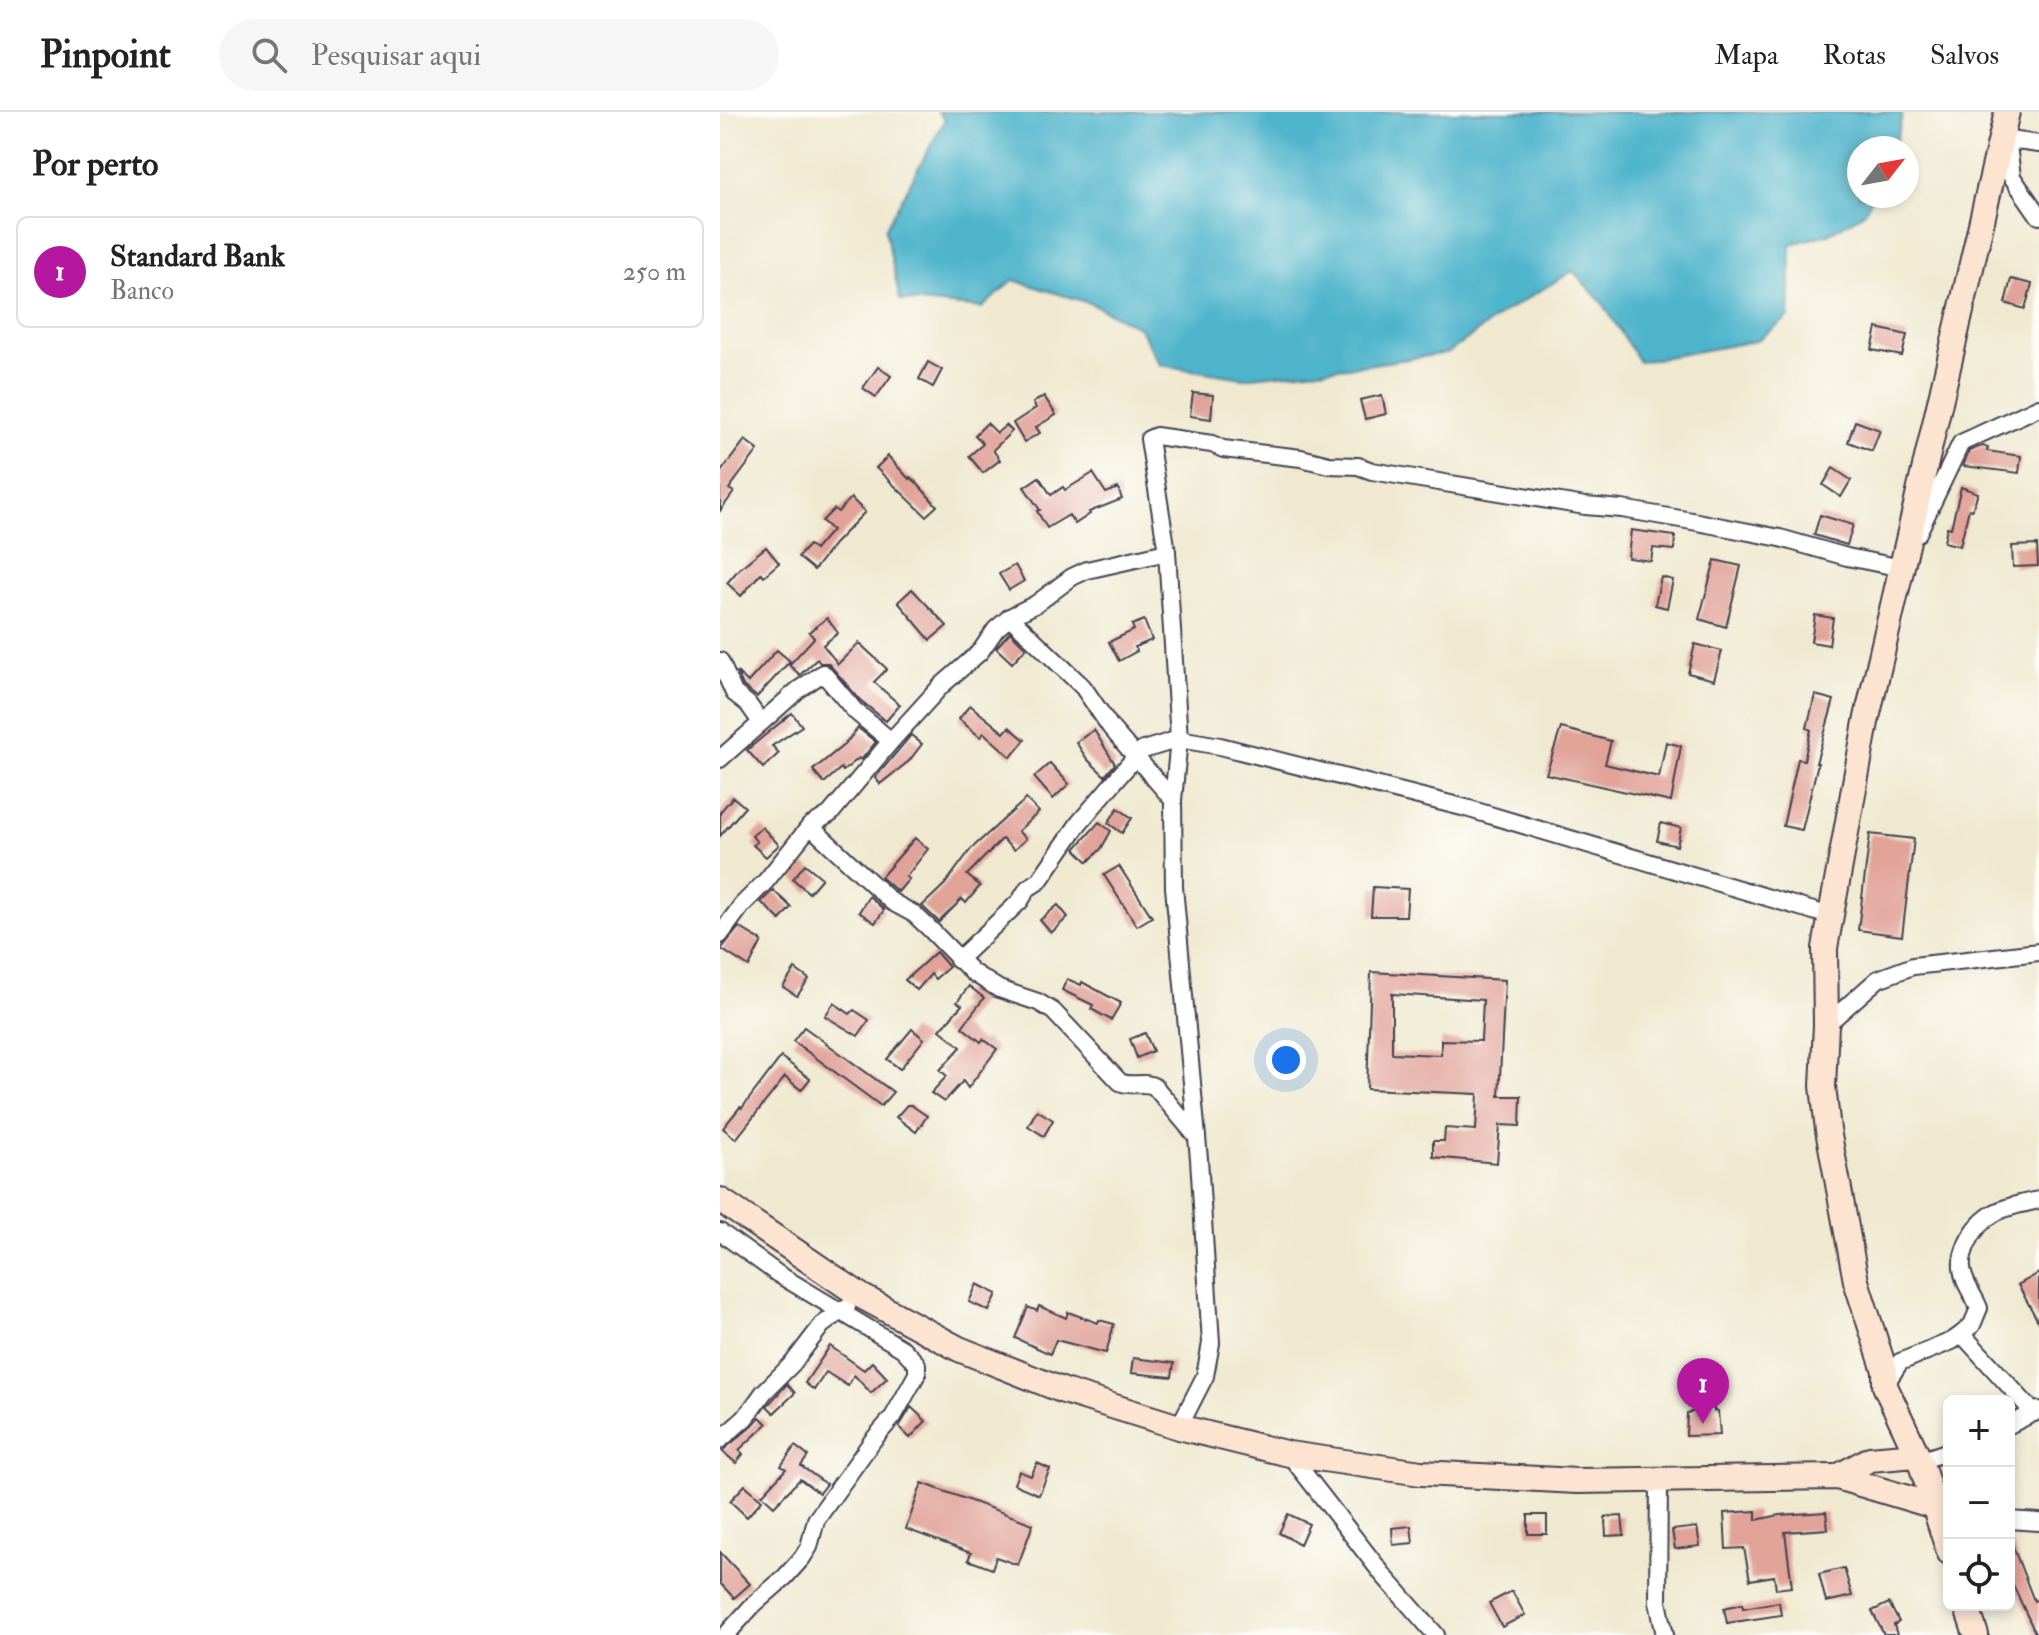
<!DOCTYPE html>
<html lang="pt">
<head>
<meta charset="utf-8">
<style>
  body { margin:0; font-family:"IM FELL Double Pica",serif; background:#f6f6f6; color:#222 }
  .controls { position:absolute; right:24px; bottom:24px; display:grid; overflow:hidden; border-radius:12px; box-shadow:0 4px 12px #0003 }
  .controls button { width:72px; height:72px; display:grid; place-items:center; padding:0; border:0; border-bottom:2px solid #e0e0e0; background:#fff; color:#222; font:40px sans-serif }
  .compass { position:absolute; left:1127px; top:24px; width:72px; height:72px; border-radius:50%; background:#fff; box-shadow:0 4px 12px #0003; rotate:59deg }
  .you { position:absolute; left:566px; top:948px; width:28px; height:28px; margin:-20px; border:6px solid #fff; border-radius:50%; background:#1a73e8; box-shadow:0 0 0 12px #1a73e833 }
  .badge { display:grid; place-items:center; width:52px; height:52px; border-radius:50%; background:#b5179e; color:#fff; font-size:26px; font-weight:700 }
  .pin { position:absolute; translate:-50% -66px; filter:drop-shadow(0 2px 4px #0008) }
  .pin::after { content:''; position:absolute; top:42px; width:28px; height:24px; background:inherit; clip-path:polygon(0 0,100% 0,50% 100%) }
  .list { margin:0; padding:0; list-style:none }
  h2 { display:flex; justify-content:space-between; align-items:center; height:104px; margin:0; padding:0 32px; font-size:34px }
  h2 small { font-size:26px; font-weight:400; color:#767676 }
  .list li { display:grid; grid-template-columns:52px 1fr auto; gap:24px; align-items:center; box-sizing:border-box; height:112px; margin:0 16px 16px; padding:0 16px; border:2px solid #e0e0e0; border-radius:12px }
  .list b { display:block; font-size:30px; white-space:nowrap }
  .list p { margin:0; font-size:26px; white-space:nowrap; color:#767676 }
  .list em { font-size:26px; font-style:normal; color:#767676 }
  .icon { flex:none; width:44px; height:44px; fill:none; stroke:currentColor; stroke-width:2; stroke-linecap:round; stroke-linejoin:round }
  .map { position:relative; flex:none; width:1319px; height:1523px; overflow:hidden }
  header { display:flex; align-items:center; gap:48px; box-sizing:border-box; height:112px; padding:0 40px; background:#fff; border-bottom:2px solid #e0e0e0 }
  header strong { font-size:38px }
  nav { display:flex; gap:44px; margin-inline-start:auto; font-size:28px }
  .search { width:560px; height:72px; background:#f6f6f6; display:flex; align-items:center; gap:20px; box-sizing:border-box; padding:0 28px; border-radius:44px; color:#767676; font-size:30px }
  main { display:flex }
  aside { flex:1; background:#fff }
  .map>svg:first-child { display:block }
  .water { fill:#4db4cb; stroke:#386b83; stroke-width:2 }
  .building { fill:#e1a298; fill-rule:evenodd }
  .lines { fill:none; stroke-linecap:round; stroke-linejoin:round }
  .street-casing { stroke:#414051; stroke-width:20 }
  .secondary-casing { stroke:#414051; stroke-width:28 }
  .street { stroke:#fff; stroke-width:16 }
  .secondary { stroke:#fde4d1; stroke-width:24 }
</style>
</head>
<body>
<header>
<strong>Pinpoint</strong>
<div class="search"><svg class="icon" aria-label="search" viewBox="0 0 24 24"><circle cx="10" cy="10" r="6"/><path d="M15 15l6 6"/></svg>Pesquisar aqui</div>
<nav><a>Mapa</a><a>Rotas</a><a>Salvos</a></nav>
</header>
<main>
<aside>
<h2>Por perto<small></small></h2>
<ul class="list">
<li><span class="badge">1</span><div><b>Standard Bank</b><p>Banco</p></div><em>250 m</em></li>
</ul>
</aside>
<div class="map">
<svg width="1319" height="1523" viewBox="0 0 1319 1523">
  <rect width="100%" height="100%" fill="#fdfcf7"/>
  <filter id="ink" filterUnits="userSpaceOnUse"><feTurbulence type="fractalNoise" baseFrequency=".0125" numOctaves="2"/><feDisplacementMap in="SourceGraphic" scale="16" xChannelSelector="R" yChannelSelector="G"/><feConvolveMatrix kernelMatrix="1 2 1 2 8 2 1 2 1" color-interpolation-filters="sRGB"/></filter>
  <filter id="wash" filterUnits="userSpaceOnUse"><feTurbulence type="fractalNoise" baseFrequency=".006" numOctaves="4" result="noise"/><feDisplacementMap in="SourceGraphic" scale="32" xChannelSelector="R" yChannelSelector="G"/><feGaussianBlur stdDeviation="1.8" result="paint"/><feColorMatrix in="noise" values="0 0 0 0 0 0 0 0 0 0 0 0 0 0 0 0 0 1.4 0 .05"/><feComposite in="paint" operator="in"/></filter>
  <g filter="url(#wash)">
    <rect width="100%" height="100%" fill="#f0e9d0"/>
    <path class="water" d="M218,0H1183L1174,36H1139V84H1153L1144,101L1108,122L1071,132L1069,205L1036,229L919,250L884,193L853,159L783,201L728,241L646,253L523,266L440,253L420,216L372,192L293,168L262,196L180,188L165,117L225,8Z"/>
    <g id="blocks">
      <g class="building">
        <path d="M1291,167L1312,172L1305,197L1285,191Z"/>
        <path d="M1157,216L1187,223L1182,244L1152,238Z"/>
        <path d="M208,250L222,258L213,275L199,267Z"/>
        <path d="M158,255L171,264L156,285L143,276Z"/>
        <path d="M473,281L493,283L491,307L470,304Z"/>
        <path d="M662,283L666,302L645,307L640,288Z"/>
        <path d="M324,284L336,303L316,315L320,321L304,330L293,311L316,296L313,291Z"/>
        <path d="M1135,309L1160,318L1152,339L1128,330Z"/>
        <path d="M267,311L277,321L286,313L292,319L273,338L280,348L263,361L249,344L263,332L255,323Z"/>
        <path d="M25,328L38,338L9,377L14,380L0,399V361Z"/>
        <path d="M1262,334L1268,335L1267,339L1301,344L1299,361L1243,354L1249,339Z"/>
        <path d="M168,344L189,367L190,365L197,371L217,394L206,404L156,356Z"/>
        <path d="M1113,356L1131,368L1121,385L1103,373Z"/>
        <path d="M373,361L386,381L398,376L402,387L369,400L370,402L355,412L349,403L327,416L317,399L320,398L304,375L319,365L331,383L343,375L345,378Z"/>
        <path d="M1241,375L1258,381L1252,398L1249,397L1240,434L1224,430L1227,415L1231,416Z"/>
        <path d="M131,386L145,400L114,432L94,458L78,445L89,433L95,438L112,418L102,409L114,397L118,400Z"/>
        <path d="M1100,403L1133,413L1127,433L1094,423Z"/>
        <path d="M911,418L955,424L954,438L933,436L931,449L908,446Z"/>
        <path d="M1317,433L1318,454L1293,455L1292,434Z"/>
        <path d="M46,435L59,451L44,464L41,461L21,484L7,471L19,457Z"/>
        <path d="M995,448L1021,454L1006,515L979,507Z"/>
        <path d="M295,453L304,469L289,478L279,462Z"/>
        <path d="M941,465L953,468L947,496L935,493Z"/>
        <path d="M192,477L227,514L210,528L178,490Z"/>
        <path d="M1095,503L1113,506L1109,533L1091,530Z"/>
        <path d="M107,506L118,521L103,533L118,552L139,531L167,557L154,570L180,593L166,609L140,588L108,551H100L97,547L80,563L69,553L94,526L89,520Z"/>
        <path d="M424,508L432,528L415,535L417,539L399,549L389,530L414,518L412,513Z"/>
        <path d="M290,520L306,536L292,551L276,536Z"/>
        <path d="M975,532L1002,539L994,568L968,561Z"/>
        <path d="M57,538L70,549L37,585L23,574L17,560L28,570Z"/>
        <path d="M1095,583L1114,588L1096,651H1098L1082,718L1063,714L1078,647L1084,648L1091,618L1087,616Z"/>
        <path d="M250,593L284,621L289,615L305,628L291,645L264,621L260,625L239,607Z"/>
        <path d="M72,601L82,614L52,634L59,641L43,656L27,638Z"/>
        <path d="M138,616L156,630L141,648L139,646L123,659L121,656L104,671L93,658L125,632Z"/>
        <path d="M841,616L891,629L885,652L939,665L946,630L961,634L951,690L826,662Z"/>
        <path d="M374,618L395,652L385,664L367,647L356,630Z"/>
        <path d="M191,623L202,632L189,649L160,672L155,666Z"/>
        <path d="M330,651L349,672L333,687L314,665Z"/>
        <path d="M13,685L25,695L0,724V700Z"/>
        <path d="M306,687L319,700L298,719L306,727L294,738L282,727L247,763L260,774L246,791L242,787L219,810L202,794L225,772L251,737Z"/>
        <path d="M398,696L412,706L402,721L388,711Z"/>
        <path d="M379,710L391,719L381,737L368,750L355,737Z"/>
        <path d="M941,711L961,716L957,734L937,729Z"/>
        <path d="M42,715L59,733L46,745L33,733L37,730L32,724Z"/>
        <path d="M1150,722L1194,727L1182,824L1138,818Z"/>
        <path d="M195,726L208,737L186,765L189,767L178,780L161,765Z"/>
        <path d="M85,752L102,766L89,781L73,767Z"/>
        <path d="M399,754L432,805L417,814L384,763Z"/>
        <path d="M653,775L688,777L686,804H651Z"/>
        <path d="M53,778L71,795L60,808L41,790Z"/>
        <path d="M149,784L164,798L155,811L139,800Z"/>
        <path d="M338,793L348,805L331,821L320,808Z"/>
        <path d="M19,815L42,829L29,855L1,837Z"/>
        <path d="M216,840L229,855L215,867L211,862L197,878L185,868Z"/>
        <path d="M75,857L89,867L77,884L63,875Z"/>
        <path d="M651,860L785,868L779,984H801L800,1014L780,1013L777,1051L713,1045V1029H724L725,1016L756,1018L758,982L647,977ZM672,882L763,888L761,929L721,928V943L672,941Z"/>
        <path d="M347,867L361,873L362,870L401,891L391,908L371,897L373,893L342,878Z"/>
        <path d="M249,874L264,886L242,915L261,930L263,927L277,937L248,976L243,969L224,990L211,981L227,964L220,958L241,935L220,918L242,893L237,890Z"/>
        <path d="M114,891L130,902L134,898L149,908L138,924L105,904Z"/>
        <path d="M84,915L173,980L161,994L73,929Z"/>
        <path d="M192,917L204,927L180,957L167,947Z"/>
        <path d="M425,921L433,939L417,946L410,927Z"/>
        <path d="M61,945L90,967L81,978L65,965L16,1027L3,1016L20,995L22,996Z"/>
        <path d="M187,993H191L207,1004L196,1020L176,1005Z"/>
        <path d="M317,998L333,1008L324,1024L308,1014Z"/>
        <path d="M1319,1161V1211L1298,1173Z"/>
        <path d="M257,1172L277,1182L269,1199L249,1190Z"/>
        <path d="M319,1194L346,1206L348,1200L378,1211L379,1208L394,1212L386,1241L336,1228L330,1242L295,1226L308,1195L317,1199Z"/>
        <path d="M110,1234L144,1258L152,1250L167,1266L151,1281L134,1263L128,1274L106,1260L94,1278L85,1271Z"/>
        <path d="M413,1246L454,1251L452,1265L411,1261Z"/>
        <path d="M67,1272L75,1281L54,1301L47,1294Z"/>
        <path d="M974,1291H994V1299H998L1000,1323L966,1324L967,1301L975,1299Z"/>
        <path d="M191,1295L206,1309L190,1326L179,1315Z"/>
        <path d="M40,1305L47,1312L19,1338L23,1342L16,1351L2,1339L32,1314Z"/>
        <path d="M75,1334L88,1344L81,1354L106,1372L99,1381L80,1367L54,1394L42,1383L66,1357L61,1354Z"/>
        <path d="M317,1351L330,1357L319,1383L294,1372L299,1359L311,1364Z"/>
        <path d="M202,1371L313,1412L298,1453L276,1445L272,1457L248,1448L251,1441L186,1417Z"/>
        <path d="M25,1373L42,1388L27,1405L10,1389Z"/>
        <path d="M1036,1399V1408L1060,1403L1106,1400L1108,1417L1065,1420L1072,1475L1056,1477L1054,1464L1030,1468L1024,1436L1006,1437L1004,1401Z"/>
        <path d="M568,1402L589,1412L580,1432L559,1421Z"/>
        <rect x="808" y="1403" width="19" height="19"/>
        <path d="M902,1404L904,1423L886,1424L885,1405Z"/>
        <path d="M691,1414L693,1431L673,1433L672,1416Z"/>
        <path d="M977,1415L980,1434L955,1437L952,1418Z"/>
        <path d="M1289,1424L1314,1489L1319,1487V1523H1316L1289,1464Z"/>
        <path d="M0,1440L30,1472L14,1486L0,1471Z"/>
        <path d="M1124,1456L1132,1484L1106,1490L1099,1462Z"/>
        <path d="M792,1479L805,1503L782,1515L769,1491Z"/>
        <path d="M1059,1490L1061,1503L1007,1511L1004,1496L1022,1492L1023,1496Z"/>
        <path d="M1169,1491L1179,1510L1174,1513L1177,1523H1164L1152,1499Z"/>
      </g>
    </g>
  </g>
  <g filter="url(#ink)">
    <use href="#blocks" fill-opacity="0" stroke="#414051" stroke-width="2"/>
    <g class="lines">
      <g class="street-casing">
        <g id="street">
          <path d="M1287,25L1292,65L1319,104"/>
          <path d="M1289,28L1319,32"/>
          <path d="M1198,421L1241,331L1319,295"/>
          <path d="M290,505L363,575L391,616L453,688"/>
          <path d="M0,549L14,581L28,592L40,609"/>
          <path d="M0,647L78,578L103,561L135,599L171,629"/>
          <path d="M90,714L172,790L194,802L210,817L252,860L279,877L318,890L333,899L400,970C411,976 424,968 435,975L477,1025"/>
          <path d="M0,823L22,793L46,769L90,714L110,702L171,629L221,574L260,540L276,517L290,505L316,492L352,465L367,458L447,440"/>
          <path d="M238,848L300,789L308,776L319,769L359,711L417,643L423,638L459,627L500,634L746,696L1110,804"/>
          <path d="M1106,913L1158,867L1193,854L1319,840"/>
          <path d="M0,1120L58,1162L183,1237L197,1252V1262L173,1305L153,1328L96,1408L89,1435L82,1446L65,1465L33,1493L6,1523"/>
          <path d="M1242,1222L1314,1301"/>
          <path d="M1165,1273L1180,1250L1232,1229L1242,1222L1252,1213L1259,1196C1254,1183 1243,1171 1242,1156C1241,1148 1244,1139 1247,1132C1263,1098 1286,1095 1319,1088"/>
          <path d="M1289,1313L1319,1298"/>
          <path d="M459,1315L485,1264L491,1231L479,1047L454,775L453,688L459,627L447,440L429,327L436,324L492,332L503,337L581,346L609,353L638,354L652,359L865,394L902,397L972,409L1060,426L1127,445L1182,456L1185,449"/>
          <path d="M0,1328L25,1306L44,1280L73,1251L102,1213L127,1195"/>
          <path d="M569,1342L664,1464L716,1523"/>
          <path d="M1200,1349L1229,1339"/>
          <path d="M939,1369L938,1490L945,1523"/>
          <path d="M1289,1408L1319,1410"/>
        </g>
      </g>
      <g class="secondary-casing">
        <g id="secondary">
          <path d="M0,1088L141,1184L239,1237L344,1279L459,1315L569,1342L701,1361L857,1369L1117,1365L1214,1394"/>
          <path d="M1117,1365L1150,1347L1196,1343"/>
          <path d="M1229,1440L1200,1349L1165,1274V1259L1136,1169L1108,1018L1103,974L1106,913L1105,836L1146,610L1287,0"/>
          <path d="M1246,1493L1256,1523"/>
        </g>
      </g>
      <use href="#street" class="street"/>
      <use href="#secondary" class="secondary"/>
    </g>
  </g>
</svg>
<div class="controls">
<button>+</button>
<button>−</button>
<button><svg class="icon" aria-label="locate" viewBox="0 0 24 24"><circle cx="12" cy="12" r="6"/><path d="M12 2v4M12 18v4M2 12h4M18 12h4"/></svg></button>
</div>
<svg class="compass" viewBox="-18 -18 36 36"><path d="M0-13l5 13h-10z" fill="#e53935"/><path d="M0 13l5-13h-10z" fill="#767676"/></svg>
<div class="you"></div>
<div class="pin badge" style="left:983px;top:1312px">1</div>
</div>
</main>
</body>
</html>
